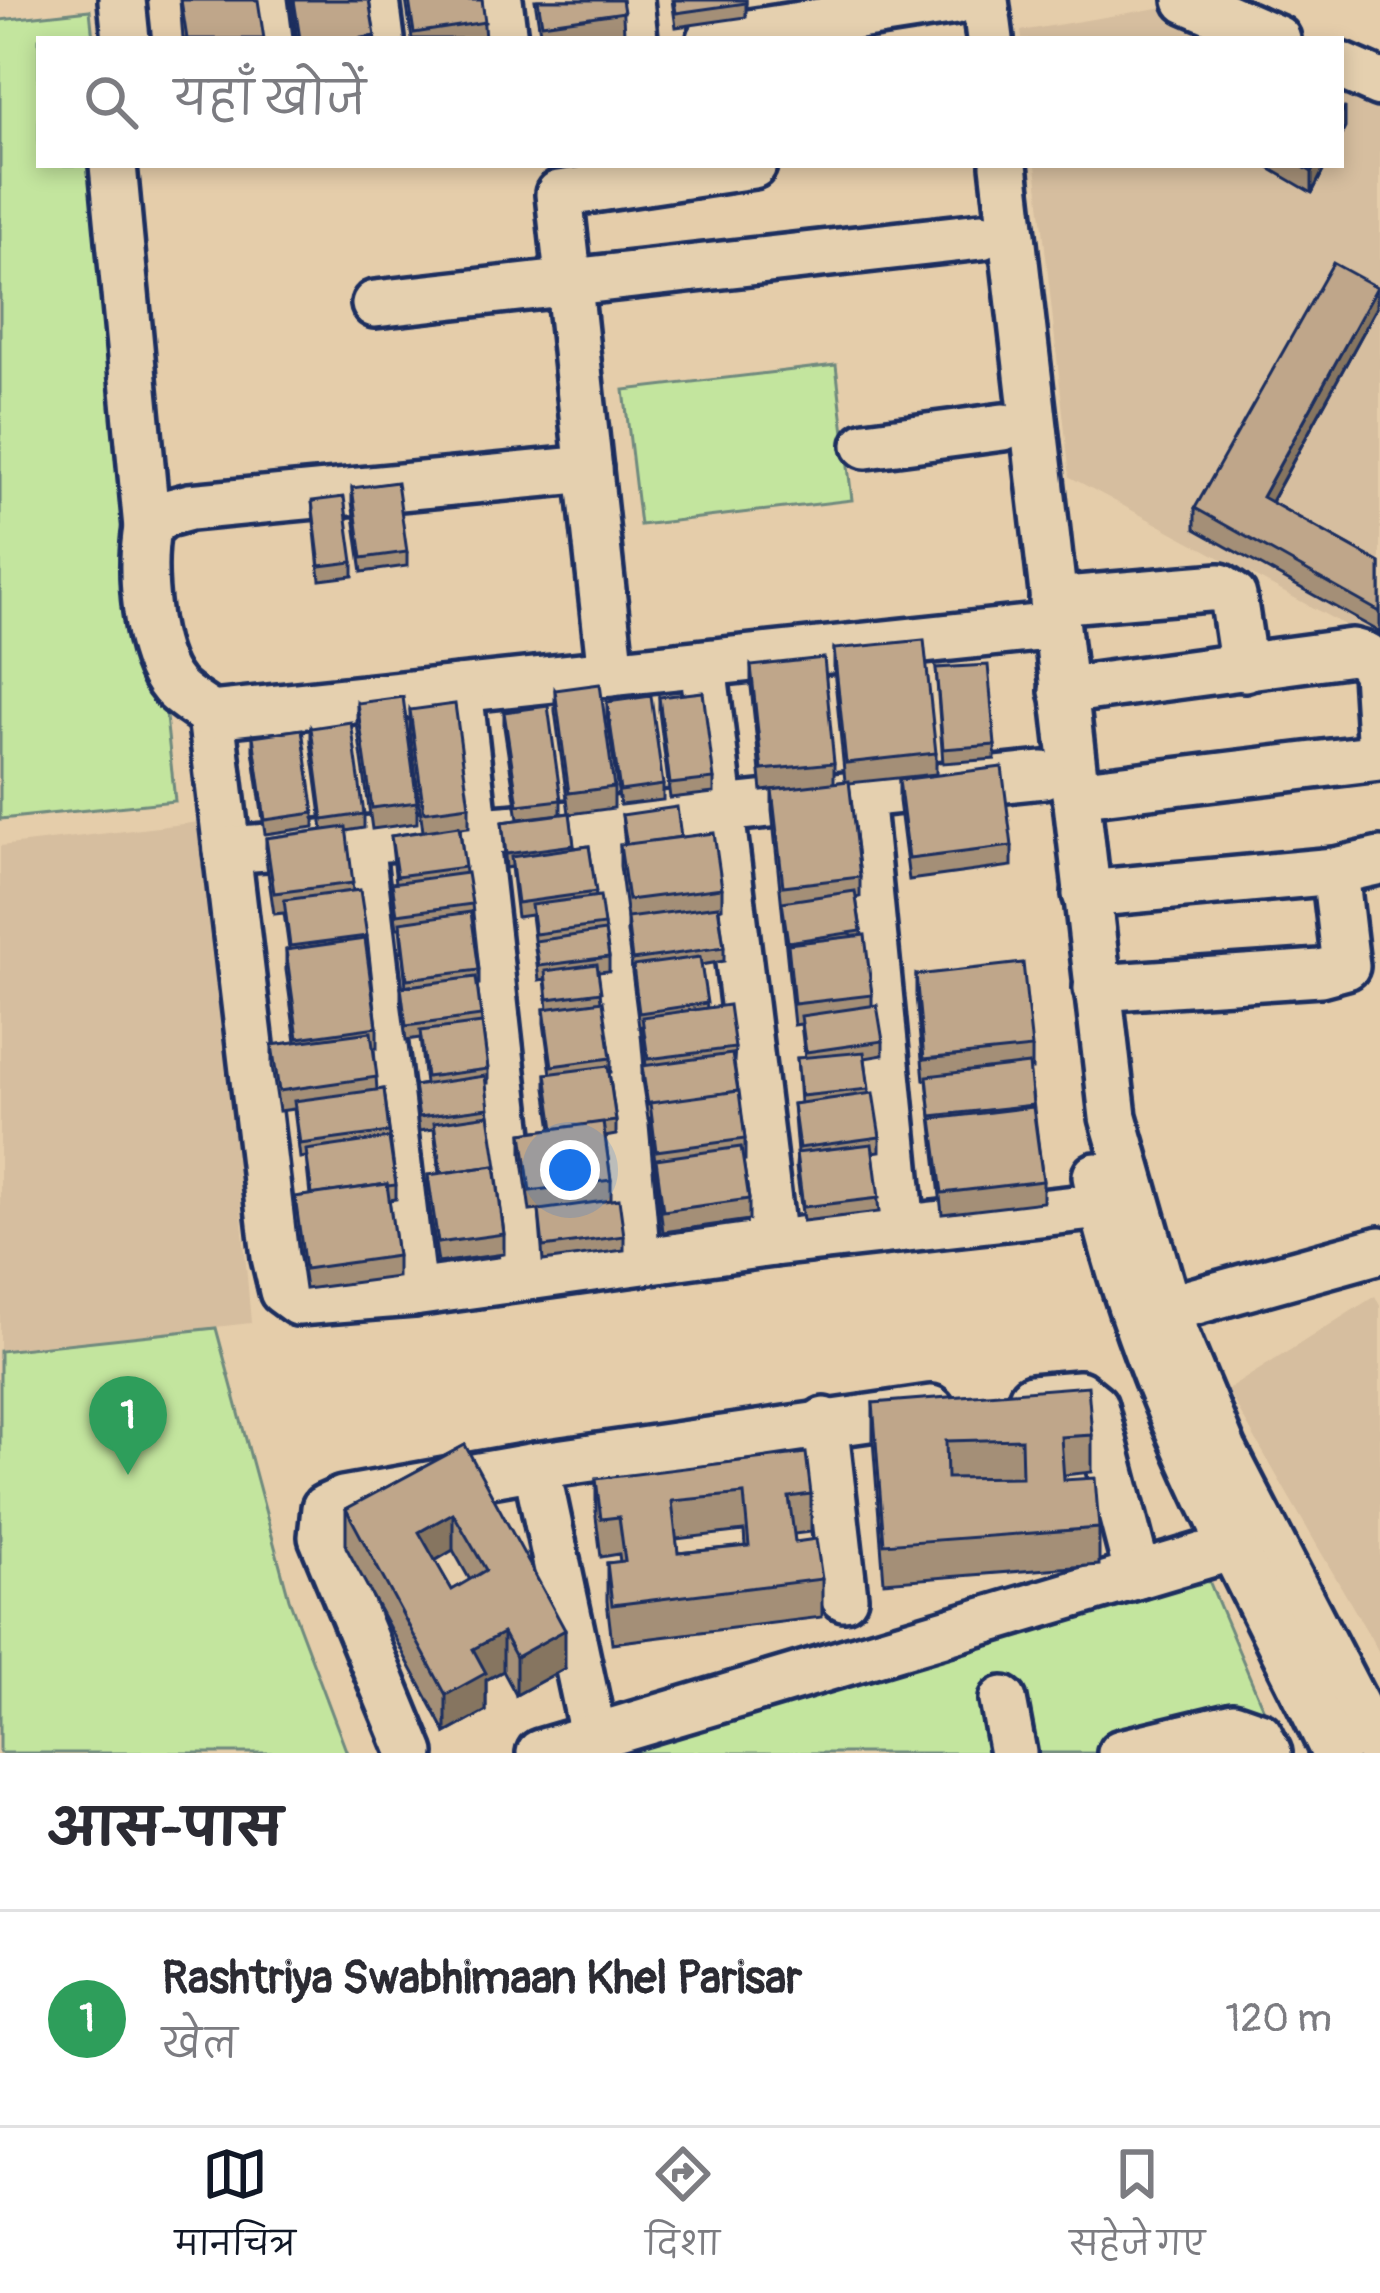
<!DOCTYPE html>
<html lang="hi">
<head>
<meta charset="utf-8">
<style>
  body { margin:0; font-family:Pangolin,"Playpen Sans Deva",sans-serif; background:#f7f7f7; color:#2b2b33 }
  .you { position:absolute; left:570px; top:1170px; width:42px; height:42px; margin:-30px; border:9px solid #fff; border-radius:50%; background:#1a73e8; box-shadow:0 0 0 18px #1a73e833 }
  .badge { display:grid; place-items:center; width:78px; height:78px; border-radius:50%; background:#111827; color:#fff; font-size:39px; font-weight:700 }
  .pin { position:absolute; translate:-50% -99px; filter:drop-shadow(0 3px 6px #0008) }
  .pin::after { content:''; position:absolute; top:63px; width:42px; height:36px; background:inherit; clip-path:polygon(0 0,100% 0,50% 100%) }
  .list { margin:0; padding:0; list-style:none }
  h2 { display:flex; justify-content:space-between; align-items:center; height:156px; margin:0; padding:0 48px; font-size:51px }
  h2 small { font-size:39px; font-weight:400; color:#7c7c81 }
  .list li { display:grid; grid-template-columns:78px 1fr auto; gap:36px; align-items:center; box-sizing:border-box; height:216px; padding:0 48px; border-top:3px solid #e1e1e2 }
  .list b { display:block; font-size:45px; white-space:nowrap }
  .list p { margin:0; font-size:39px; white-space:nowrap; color:#7c7c81 }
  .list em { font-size:39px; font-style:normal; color:#7c7c81 }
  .icon { flex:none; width:66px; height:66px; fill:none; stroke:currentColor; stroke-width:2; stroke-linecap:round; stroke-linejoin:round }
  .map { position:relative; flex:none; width:1380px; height:1753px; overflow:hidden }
  .search { position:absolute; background:#fff; box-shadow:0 6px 18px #0003; left:36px; right:36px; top:36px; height:132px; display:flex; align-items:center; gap:30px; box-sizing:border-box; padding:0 42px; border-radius:0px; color:#7c7c81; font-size:45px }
  .sheet { height:372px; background:#fff }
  nav { display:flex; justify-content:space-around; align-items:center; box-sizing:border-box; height:168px; border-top:3px solid #e1e1e2; background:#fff; font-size:33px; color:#7c7c81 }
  nav a { display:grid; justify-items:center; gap:6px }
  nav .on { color:#111827 }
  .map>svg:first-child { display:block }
  .built { fill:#d6be9f }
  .green { fill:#c3e59e; stroke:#6f8a7e; stroke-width:3 }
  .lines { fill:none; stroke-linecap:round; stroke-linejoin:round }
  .minor-casing { stroke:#1b2f5e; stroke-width:54 }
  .minor { stroke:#e5d0af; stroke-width:45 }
  .wall { fill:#a48f77; stroke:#1b2f5e; stroke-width:3; fill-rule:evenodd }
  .shaded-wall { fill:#867461; stroke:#1b2f5e; stroke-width:3 }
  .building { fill:#bfa68a; stroke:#1b2f5e; stroke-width:3; fill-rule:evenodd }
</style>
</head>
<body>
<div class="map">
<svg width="1380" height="1753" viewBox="0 0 1380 1753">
  <rect width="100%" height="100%" fill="#e5cdaa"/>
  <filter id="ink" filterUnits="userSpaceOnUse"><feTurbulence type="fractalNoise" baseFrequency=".00833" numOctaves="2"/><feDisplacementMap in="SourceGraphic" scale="24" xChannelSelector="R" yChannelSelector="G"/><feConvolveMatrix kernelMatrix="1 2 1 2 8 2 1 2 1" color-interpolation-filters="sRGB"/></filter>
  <g filter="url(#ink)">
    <g class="built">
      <path d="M1188,3L1254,39H1022L1021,31Z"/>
      <path d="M1341,86L1380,108V644L1070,477L1036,165H1341Z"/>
      <path d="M208,821L251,1323L0,1351V846Z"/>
      <path d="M1375,1296L1380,1306V1654L1227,1390Z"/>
    </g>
    <g class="green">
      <path d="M90,10L93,39H39V165H107L175,801L0,819V20Z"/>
      <path d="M836,365L852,500L640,525L624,390Z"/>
      <path d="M216,1328L289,1599L347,1753H0V1351Z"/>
      <path d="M1204,1569L1282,1753H589L706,1728Z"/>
    </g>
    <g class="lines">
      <g class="minor-casing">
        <g id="minor">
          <path d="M122,0L126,39"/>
          <path d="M264,0L269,39"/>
          <path d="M376,0L381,39"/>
          <path d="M499,0L504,39"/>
          <path d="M630,0L634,39"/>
          <path d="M985,0L990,39"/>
          <path d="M1187,0L1277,39"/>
          <path d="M711,39L955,1"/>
          <path d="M1341,66L1380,83"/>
          <path d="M113,165L147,528"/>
          <path d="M1004,165L1113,1117L1175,1335L1223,1450L1380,1753"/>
          <path d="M375,304L981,236"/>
          <path d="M866,445L1003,427"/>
          <path d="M1053,601L1220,587L1233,596L1244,668"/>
          <path d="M1056,626L211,715L275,1257L283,1291L298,1302L413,1293L773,1243L1102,1206"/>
          <path d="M703,664L773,1243"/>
          <path d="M611,673L559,194L753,165"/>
          <path d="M459,689L525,1277"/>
          <path d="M1063,691L1352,652L1366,656L1376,672L1380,738"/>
          <path d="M211,715C199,706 182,697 173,686C145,653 140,569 147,528L163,514L190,507L589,469"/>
          <path d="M1075,794L1380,757"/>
          <path d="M860,795L902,1228"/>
          <path d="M598,822L637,1260"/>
          <path d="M360,842L413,1293"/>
          <path d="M227,850L598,822L1043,775"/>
          <path d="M1086,894L1335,871L1380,861"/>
          <path d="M1097,988L1320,973L1346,966L1335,871"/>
          <path d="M1096,1176C1138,1382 1244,1566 1335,1753"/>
          <path d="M1138,1317L1380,1250"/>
          <path d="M1032,1398L1079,1394L1094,1406L1138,1575"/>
          <path d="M824,1421L844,1597"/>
          <path d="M536,1466L931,1409"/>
          <path d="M1003,1700L1013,1753"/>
          <path d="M411,1753L322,1537L325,1508L343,1500L536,1466L594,1739"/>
          <path d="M540,1753L1233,1547"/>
          <path d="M1121,1753L1233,1726L1259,1735L1268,1753"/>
        </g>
      </g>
      <use href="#minor" class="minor"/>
    </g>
    <g class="wall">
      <path d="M180,0L264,39H183Z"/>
      <path d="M292,0H369L375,39H297Z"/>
      <path d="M406,0H482L485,39H412Z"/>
      <path d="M535,0H622L624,33L582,39H541Z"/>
      <path d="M672,0H746V17L676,27Z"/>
      <path d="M1264,165H1326L1312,193Z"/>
      <path d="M1377,307L1271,502L1380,563V632L1195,529V508Z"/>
      <path d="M352,488L407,552V566L362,572L352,502Z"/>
      <path d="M312,501L353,562V576L320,580Z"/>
      <path d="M834,649L936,753V774L849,783L860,877V897L856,898L872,995V1006L883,1041V1055L865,1058L869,1094L880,1137V1151L873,1152L879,1212L803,1221L796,1167L797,1153L793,1104L800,1103L797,1058H805L801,1024L794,1025L772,811V790L787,788L762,791L751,687V666L834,763V783L845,781L834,670Z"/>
      <path d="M936,668L995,745V759L943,763Z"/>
      <path d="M555,690L614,787V808L570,814L574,848L589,846L596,897L604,925L609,957V971L598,972L601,1001L611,1058V1072H609L616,1121V1135L605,1137L611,1180V1200L624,1236V1250L543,1261L539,1210L530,1211L522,1154V1133L552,1129L546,1088V1074H551L544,1023V1009H548L545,979L539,980L531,915L517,917L511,867L506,868L502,822L569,813L555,711Z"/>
      <path d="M659,697L714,779V793L670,798L659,711Z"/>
      <path d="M607,702L663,785V800L620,805L607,716Z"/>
      <path d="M357,703L417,802V823L372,829L357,724Z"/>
      <path d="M410,710L469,806V827L460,828L465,873L472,904L479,970V984H477L488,1069V1083H485L504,1234V1254L438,1263L428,1196V1175L439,1174L434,1129L419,1131L414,1086L425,1084L420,1038L406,1040L401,1001V987L406,986L400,928H397L392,897V883H396L391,836L423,831L410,731Z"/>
      <path d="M504,712L561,800V814L518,819L504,727Z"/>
      <path d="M311,728L364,814V828L346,831L353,891L367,936L377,1027V1048H374L377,1090L384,1089L396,1185V1199L389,1200L397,1256V1277L305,1289L295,1218V1197L310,1195L306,1157L300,1158L294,1109L279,1111L272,1066V1045L296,1042L286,970V950L289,949L284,913L274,914L266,859V838L323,830L311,742Z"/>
      <path d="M253,736L314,813V827L265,834L253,750Z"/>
      <path d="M899,780L1012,846V866L909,880L899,801Z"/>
      <path d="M622,815L681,837L722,888V908L719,909L724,947V961L701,965L707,1008L735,1048L734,1062L745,1139V1160H743L749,1199V1220L663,1232L650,1118L648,1119L642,1080V1066H646L642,1026L639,1027L627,932V918L620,866V845H625Z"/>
      <path d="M916,975L1032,1048V1069H1029L1043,1181V1202L942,1214L927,1080H924L916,996Z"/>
      <path d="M873,1403L1092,1435V1472L1064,1475V1480L1099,1528V1565L884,1582L873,1440Z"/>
      <path d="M465,1445L565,1668L516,1695L503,1671L486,1680V1711L446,1733L346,1547V1509ZM453,1550L470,1580L452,1590L435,1561Z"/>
      <path d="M596,1479L811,1494V1532L794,1534L795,1542L822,1579V1617L612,1643L607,1601V1563L620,1562L619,1554L601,1557L596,1517ZM744,1531L745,1546L678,1553L676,1539Z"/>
    </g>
    <g class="shaded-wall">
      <path d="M1345,107V128L1341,136V115Z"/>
      <path d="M1315,165H1326L1312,193V172Z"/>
      <path d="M1377,287V307L1262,518V497Z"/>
      <path d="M453,1513V1550L419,1570V1532Z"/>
      <path d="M565,1630V1668L516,1695V1657Z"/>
      <path d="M503,1633V1671L486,1680V1711L446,1733V1695L473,1649Z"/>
    </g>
    <g class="building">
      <path d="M181,0H258L264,39H187Z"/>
      <path d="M294,0H369L375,36L355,39H300Z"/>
      <path d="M409,0H482L485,22L414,33Z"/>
      <path d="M538,0H622L624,12L542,24Z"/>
      <path d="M674,0H746V3L676,13Z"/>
      <path d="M1300,165H1315L1312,172Z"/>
      <path d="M1333,263L1377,287L1262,497L1380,563V612L1195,508Z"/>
      <path d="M397,482L407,552L362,558L352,488Z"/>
      <path d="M344,497L353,562L320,566L312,501Z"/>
      <path d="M924,640L936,753L846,763L834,649Z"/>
      <path d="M824,658L834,763L762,770L751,666Z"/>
      <path d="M988,665L995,745L943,749L936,668Z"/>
      <path d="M600,684L614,787L569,793L555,690Z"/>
      <path d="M703,692L714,779L670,784L659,697Z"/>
      <path d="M651,696L663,785L620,791L607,702Z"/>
      <path d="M403,697L417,802L372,808L357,703Z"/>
      <path d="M455,704L469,806L424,812L410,710Z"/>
      <path d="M548,706L561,800L518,805L504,712Z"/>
      <path d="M351,722L364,814L323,820L311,728Z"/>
      <path d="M302,729L314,813L265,820L253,736Z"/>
      <path d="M1002,767L1012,846L909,859L899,780Z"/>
      <path d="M849,781L860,877L783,886L772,790Z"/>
      <path d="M677,807L681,837L627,845L622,815Z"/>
      <path d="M570,813L574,845L506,854L502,822Z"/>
      <path d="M459,826L465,867L397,876L391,836Z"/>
      <path d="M346,827L353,883L274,893L266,838Z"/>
      <path d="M714,833L722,888L628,900L620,845Z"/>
      <path d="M589,846L596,892L517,903L511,857Z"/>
      <path d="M467,873L472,904L397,914L392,883Z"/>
      <path d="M360,890L367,936L290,946L284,900Z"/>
      <path d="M855,891L861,931L788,942L782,902Z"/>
      <path d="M600,896L604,925L535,934L531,905Z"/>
      <path d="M718,906L724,947L632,960L627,918Z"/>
      <path d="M471,912L479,970L407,979L400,922Z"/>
      <path d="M605,931L609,957L539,966L535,941Z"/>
      <path d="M865,935L872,995L794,1004L788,944Z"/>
      <path d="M365,939L377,1027L298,1038L286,950Z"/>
      <path d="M700,957L707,1003L639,1013L633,966Z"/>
      <path d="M1023,963L1032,1048L924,1059L916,975Z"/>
      <path d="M597,964L601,992L548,999L545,971Z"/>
      <path d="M476,977L481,1016L406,1026L401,987Z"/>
      <path d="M603,1001L611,1058L552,1066L544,1009Z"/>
      <path d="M729,1005L735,1048L648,1059L642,1017Z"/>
      <path d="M877,1005L883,1041L806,1052L801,1016Z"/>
      <path d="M482,1023L488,1069L426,1077L420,1031Z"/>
      <path d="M371,1032L377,1077L279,1091L272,1045Z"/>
      <path d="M864,1052L869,1089L801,1096L797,1058Z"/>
      <path d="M732,1054L738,1091L648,1105L642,1066Z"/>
      <path d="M1029,1064L1033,1105L931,1116L927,1076Z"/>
      <path d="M608,1066L616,1121L554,1129L546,1074Z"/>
      <path d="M485,1076L489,1108L419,1117L414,1086Z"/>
      <path d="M384,1089L389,1132L300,1144L294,1101Z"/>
      <path d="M739,1091L745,1139L656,1151L650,1103Z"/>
      <path d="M873,1093L880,1137L799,1148L793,1104Z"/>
      <path d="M1033,1107L1043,1181L942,1193L932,1119Z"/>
      <path d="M489,1115L497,1167L495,1166L441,1173L434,1123Z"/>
      <path d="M603,1122L611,1180L530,1191L522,1133Z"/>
      <path d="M389,1138L396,1185L387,1186V1184L312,1195L306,1150Z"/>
      <path d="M872,1144L879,1198L803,1207L796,1153Z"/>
      <path d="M741,1147L749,1199L663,1211L656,1159Z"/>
      <path d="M495,1166L504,1234L438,1243L428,1175Z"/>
      <path d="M387,1184L397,1256L305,1269L295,1197Z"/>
      <path d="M619,1199L624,1236L543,1247L539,1210Z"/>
      <path d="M1088,1386L1092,1435L1061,1437L1064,1480L1095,1478L1099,1528L884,1544L873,1403ZM1021,1439L1022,1477L947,1478L946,1441Z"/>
      <path d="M465,1445L565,1630L516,1657L503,1633L473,1649L486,1673L446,1695L346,1509ZM453,1513L486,1570L452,1590L419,1532Z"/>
      <path d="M806,1453L811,1494L789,1497L795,1542L816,1539L822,1579L612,1605L607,1563L625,1561L619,1517L601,1519L596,1479ZM744,1494L749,1546L678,1553L672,1501Z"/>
    </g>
  </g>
</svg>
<div class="you"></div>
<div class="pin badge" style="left:128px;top:1475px;background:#2e9e5b">1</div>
<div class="search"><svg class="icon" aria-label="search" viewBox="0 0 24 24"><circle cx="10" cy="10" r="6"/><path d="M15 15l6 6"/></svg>यहाँ खोजें</div>
</div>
<section class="sheet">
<h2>आस-पास<small></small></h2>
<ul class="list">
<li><span class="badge" style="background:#2e9e5b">1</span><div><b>Rashtriya Swabhimaan Khel Parisar</b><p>खेल</p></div><em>120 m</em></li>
</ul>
</section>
<nav>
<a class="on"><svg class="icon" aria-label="map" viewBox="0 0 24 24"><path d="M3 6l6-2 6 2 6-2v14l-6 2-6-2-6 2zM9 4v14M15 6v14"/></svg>मानचित्र</a>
<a><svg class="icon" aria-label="directions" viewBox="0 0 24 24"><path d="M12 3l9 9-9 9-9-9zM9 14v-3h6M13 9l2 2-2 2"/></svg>दिशा</a>
<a><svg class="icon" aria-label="saved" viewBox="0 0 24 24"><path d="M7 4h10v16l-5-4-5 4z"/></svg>सहेजे गए</a>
</nav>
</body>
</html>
